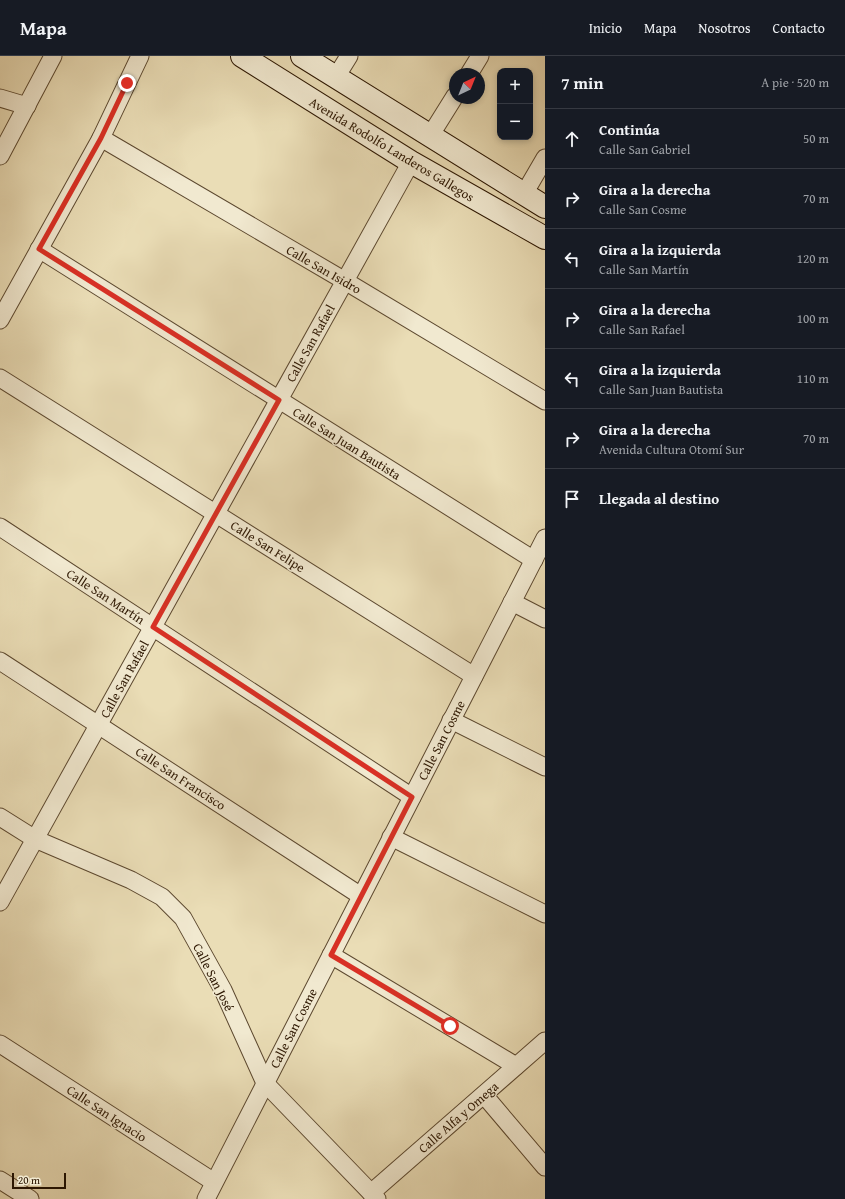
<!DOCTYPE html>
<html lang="es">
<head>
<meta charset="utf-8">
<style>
  body { margin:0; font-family:"Gentium Book Plus",serif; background:#20242c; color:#f1f3f6 }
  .controls { position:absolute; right:12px; top:12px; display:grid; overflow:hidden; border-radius:8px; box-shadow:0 2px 6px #0003 }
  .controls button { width:36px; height:36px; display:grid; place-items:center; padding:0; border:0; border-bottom:1px solid #363941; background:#171b24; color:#f1f3f6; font:20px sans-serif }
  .compass { position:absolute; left:449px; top:12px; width:36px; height:36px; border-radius:50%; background:#171b24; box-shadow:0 2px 6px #0003; rotate:43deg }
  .scale { position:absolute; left:12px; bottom:10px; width:54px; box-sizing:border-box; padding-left:4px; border:2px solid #2d1702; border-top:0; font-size:11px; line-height:14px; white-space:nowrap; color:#2d1702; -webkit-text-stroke:3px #f1e9d0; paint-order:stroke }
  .stop { position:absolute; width:12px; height:12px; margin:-9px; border:3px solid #d93025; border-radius:50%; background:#fff }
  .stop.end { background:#d93025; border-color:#fff; box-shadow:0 1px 4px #0008 }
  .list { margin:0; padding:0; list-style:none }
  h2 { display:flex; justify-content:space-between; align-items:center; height:52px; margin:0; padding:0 16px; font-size:17px }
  h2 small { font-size:13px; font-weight:400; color:#9ea1a6 }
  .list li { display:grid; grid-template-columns:26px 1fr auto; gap:12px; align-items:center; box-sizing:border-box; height:60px; padding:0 16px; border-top:1px solid #363941 }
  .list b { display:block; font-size:15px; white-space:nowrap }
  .list p { margin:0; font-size:13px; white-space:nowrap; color:#9ea1a6 }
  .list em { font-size:13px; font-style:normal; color:#9ea1a6 }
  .icon { flex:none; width:22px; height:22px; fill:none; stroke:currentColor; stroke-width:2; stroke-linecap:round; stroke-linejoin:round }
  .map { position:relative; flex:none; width:545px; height:1143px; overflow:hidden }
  header { display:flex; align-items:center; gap:24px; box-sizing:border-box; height:56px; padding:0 20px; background:#171b24; border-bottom:1px solid #363941 }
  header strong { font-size:19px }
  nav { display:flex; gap:22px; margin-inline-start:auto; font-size:14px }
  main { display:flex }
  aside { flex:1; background:#171b24 }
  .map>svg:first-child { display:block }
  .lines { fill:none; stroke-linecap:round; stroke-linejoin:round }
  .minor-casing { stroke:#5c482f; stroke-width:19 }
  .secondary-casing { stroke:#2d1702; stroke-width:24 }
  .minor { stroke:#f1e9d0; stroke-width:17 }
  .secondary { stroke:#f1e9d0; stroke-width:22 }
  .route { stroke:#d93025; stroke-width:5 }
  .labels { text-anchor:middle; stroke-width:3; stroke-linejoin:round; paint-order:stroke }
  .street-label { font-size:13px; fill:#2d1702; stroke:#f1e9d0 }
</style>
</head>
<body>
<header>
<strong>Mapa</strong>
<nav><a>Inicio</a><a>Mapa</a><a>Nosotros</a><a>Contacto</a></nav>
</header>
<main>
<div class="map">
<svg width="545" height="1143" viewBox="0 0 545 1143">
  <rect width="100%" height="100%" fill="#eaddb6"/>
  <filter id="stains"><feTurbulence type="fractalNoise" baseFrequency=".005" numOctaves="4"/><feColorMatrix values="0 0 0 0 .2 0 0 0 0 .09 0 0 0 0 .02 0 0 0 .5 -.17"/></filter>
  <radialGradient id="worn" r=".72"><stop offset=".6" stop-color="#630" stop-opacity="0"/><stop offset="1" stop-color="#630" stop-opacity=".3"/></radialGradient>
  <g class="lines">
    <g class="minor-casing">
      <g id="minor">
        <path d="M469,18L480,0"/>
        <path d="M336,21L349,0"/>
        <path d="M0,42L27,50"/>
        <path d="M430,80L455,40"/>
        <path d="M101,82L345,225L545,345"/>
        <path d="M0,100L53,0"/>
        <path d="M524,138L545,102"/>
        <path d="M39,193L534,504"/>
        <path d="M0,264L101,82L140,0"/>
        <path d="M0,322L474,620"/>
        <path d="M0,471L412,741"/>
        <path d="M512,546L545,563"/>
        <path d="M0,605L361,840"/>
        <path d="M451,664L545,711"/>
        <path d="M0,761L35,783L131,824L162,841L183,862L223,934L265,1027L377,1143"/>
        <path d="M391,781L545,858"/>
        <path d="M0,846L411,106"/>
        <path d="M331,899L516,1010"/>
        <path d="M0,988L214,1126"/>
        <path d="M484,1039L545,1111"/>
        <path d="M0,1124L30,1143"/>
        <path d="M371,1137L545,985"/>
        <path d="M206,1143L545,482"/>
      </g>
    </g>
    <g class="secondary-casing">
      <g id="secondary">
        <path d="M242,0L411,106L545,182"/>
        <path d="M302,0L545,151"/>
      </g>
    </g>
    <use href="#minor" class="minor"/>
    <use href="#secondary" class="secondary"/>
  </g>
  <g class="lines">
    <path class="route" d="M127,27L101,82L39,193L279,344L153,571L412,741L331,899L450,970"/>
  </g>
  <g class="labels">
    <g class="street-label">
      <text transform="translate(392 93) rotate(31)" y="5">Avenida Rodolfo Landeros Gallegos</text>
      <text transform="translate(324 213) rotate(30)" y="5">Calle San Isidro</text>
      <text transform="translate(310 287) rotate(-61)" y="5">Calle San Rafael</text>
      <text transform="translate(347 387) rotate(32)" y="5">Calle San Juan Bautista</text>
      <text transform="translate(268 490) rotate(32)" y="5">Calle San Felipe</text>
      <text transform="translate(106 540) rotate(33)" y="5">Calle San Martín</text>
      <text transform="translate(124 623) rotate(-61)" y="5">Calle San Rafael</text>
      <text transform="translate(441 684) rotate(-63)" y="5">Calle San Cosme</text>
      <text transform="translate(181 722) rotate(33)" y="5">Calle San Francisco</text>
      <text transform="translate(214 921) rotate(63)" y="5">Calle San José</text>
      <text transform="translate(293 972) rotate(-63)" y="5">Calle San Cosme</text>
      <text transform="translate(107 1057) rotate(33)" y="5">Calle San Ignacio</text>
      <text transform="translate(458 1061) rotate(-41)" y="5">Calle Alfa y Omega</text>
    </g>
  </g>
  <rect width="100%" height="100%" filter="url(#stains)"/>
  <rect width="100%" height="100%" fill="url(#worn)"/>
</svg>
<div class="controls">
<button>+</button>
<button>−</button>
</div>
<svg class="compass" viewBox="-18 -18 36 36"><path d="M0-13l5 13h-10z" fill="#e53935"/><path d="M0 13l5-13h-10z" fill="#9ea1a6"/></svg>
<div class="scale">20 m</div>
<div class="stop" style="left:450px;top:970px"></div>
<div class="stop end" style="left:127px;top:27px"></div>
</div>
<aside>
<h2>7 min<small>A pie · 520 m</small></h2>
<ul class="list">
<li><svg class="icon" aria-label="ahead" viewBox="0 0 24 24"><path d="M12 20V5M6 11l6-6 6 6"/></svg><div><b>Continúa</b><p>Calle San Gabriel</p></div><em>50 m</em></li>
<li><svg class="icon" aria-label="right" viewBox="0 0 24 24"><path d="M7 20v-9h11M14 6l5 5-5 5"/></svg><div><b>Gira a la derecha</b><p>Calle San Cosme</p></div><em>70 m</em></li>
<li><svg class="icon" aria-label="left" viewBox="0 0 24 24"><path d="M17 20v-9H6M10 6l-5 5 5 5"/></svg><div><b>Gira a la izquierda</b><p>Calle San Martín</p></div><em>120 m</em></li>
<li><svg class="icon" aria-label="right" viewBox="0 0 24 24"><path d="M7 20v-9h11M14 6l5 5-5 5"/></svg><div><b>Gira a la derecha</b><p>Calle San Rafael</p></div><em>100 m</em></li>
<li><svg class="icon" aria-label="left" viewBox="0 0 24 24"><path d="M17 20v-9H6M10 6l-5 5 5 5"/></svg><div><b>Gira a la izquierda</b><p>Calle San Juan Bautista</p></div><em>110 m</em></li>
<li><svg class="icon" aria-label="right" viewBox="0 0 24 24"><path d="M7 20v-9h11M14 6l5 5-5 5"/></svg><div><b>Gira a la derecha</b><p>Avenida Cultura Otomí Sur</p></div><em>70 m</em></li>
<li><svg class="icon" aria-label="arrive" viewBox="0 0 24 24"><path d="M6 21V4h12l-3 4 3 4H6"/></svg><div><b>Llegada al destino</b></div></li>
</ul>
</aside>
</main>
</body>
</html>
